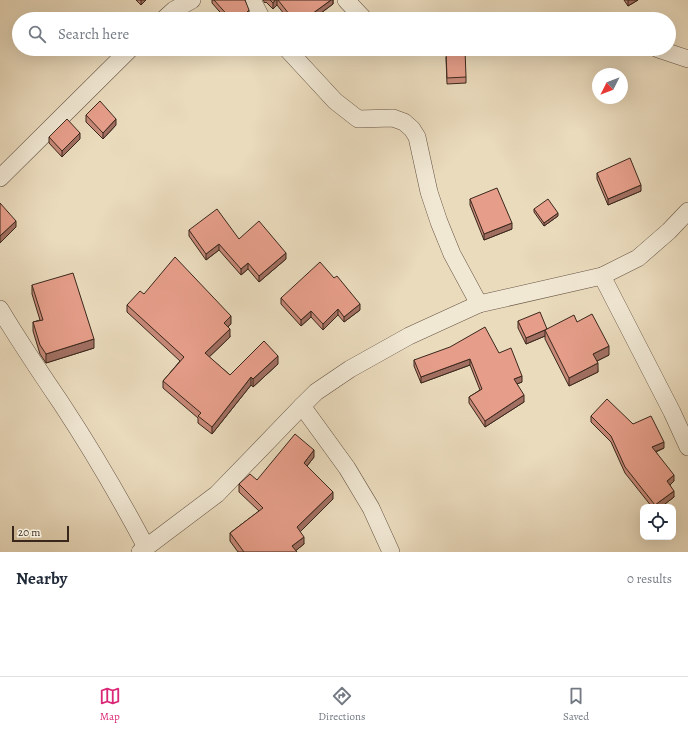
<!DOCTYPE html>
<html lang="en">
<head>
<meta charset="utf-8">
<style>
  body { margin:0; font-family:Alegreya,serif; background:#f2f2f3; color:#1f2937 }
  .controls { position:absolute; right:12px; bottom:12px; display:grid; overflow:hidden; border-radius:8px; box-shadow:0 4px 16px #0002 }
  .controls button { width:36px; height:36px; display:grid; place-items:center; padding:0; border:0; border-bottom:1px solid #e0e1e3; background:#fff; color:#1f2937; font:20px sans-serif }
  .compass { position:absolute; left:592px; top:68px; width:36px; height:36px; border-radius:50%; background:#fff; box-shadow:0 4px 16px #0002; rotate:228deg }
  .scale { position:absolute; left:12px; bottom:10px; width:57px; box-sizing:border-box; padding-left:4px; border:2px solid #3a271c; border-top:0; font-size:11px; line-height:14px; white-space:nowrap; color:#3a271c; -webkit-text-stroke:3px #f1e8d4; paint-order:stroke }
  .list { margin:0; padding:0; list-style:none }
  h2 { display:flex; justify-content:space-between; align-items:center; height:52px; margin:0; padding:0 16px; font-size:17px }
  h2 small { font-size:13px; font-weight:400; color:#747a83 }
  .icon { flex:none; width:22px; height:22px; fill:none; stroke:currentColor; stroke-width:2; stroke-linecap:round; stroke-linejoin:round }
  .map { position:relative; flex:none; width:688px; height:552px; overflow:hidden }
  .search { position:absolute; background:#fff; box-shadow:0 4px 16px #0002; left:12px; right:12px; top:12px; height:44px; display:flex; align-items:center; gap:10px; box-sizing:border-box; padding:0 14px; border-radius:22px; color:#747a83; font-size:15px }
  .sheet { height:124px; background:#fff }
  nav { display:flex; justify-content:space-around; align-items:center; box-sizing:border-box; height:56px; border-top:1px solid #e0e1e3; background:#fff; font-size:11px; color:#747a83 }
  nav a { display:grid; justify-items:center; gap:2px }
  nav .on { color:#db2777 }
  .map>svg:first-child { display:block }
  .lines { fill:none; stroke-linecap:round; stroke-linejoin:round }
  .street-casing { stroke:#665444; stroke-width:18 }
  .street { stroke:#f1e8d4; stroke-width:17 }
  .wall { fill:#c68877; stroke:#3a271c }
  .shaded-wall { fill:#a16f61; stroke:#3a271c }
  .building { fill:#e69e8a; stroke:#3a271c }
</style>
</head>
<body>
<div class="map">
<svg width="688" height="552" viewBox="0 0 688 552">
  <rect width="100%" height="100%" fill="#eadbbd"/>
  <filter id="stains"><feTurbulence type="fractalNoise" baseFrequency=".005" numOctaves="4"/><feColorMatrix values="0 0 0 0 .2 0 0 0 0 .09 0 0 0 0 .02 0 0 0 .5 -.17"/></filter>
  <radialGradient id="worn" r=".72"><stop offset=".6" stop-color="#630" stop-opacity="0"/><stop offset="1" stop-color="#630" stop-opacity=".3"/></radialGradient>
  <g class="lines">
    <g class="street-casing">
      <g id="street">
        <path d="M252,0L262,19"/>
        <path d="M346,0L364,19"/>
        <path d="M164,19L174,10L192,0"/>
        <path d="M287,49L335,101L358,119L393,118L404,122L412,129L417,137L429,192L439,222L452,254L479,304"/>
        <path d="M658,49L688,59"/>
        <path d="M0,178L130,49"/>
        <path d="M602,276L672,412L688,447"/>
        <path d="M0,309C19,341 40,372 61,403C92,450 120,498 146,547"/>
        <path d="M302,406L347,468L371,508L391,552"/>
        <path d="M140,552L217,494L302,406L316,392L350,369L409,336L479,304L602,276L638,258L669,231L688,211"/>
      </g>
    </g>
    <use href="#street" class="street"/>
  </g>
  <g class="wall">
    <path d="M136,0H146L141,5Z"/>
    <path d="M212,0H245L249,17L247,19H226L212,3Z"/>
    <path d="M263,0H333V4L313,19H288L277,5L273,9L266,2L265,3Z"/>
    <path d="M624,0H638L628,6Z"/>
    <path d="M446,57L466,77V83L447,84Z"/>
    <path d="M86,115L116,125L103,139L86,122Z"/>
    <path d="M49,137L80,139L62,157L49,143Z"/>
    <path d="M597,173L641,191L608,205L597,179Z"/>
    <path d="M470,199L512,229L484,240L470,205Z"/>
    <path d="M534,209L558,216L544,226L534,212Z"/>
    <path d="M189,230L239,239L286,259L259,282L248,269L241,275L219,250L206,260L189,236Z"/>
    <path d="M32,285L94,348L46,363L40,354L33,331V322L40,320L32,294Z"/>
    <path d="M144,294L231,324L228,327L230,337L209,357L230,375L278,364L253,387L251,385L212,434L198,423V418L163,388V381L180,361L127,312V305Z"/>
    <path d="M281,298L360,310L344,322L338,315L323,330L311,317L301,326L281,304Z"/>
    <path d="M518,321L547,329L577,322L609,355L597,361L598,372L569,386L545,339V336L526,344L518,328Z"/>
    <path d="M499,353L522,382L517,384L524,402L485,427L469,403V397L480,390L470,365L421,383L414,366V360Z"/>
    <path d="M591,416L633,424L664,448L656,452L674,481L670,485L674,497L661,507H652L625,473L611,442L591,422Z"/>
    <path d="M314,457L307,466L333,499L300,532L304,544L295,551L297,552H238L230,541V533L259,511L239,492V484L257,480Z"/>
  </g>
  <g class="shaded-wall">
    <path d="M141,0H146L141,5Z"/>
    <path d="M275,0H277V5L273,9V3Z"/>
    <path d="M331,0H333V4L313,19H305Z"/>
    <path d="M628,0H638L628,6Z"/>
    <path d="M249,10V17L247,19H240Z"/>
    <path d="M116,119V125L103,139V133Z"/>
    <path d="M80,133V139L62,157V151Z"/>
    <path d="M641,185V191L608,205V199Z"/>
    <path d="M558,213V216L544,226V223Z"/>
    <path d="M16,221V227L0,243V236Z"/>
    <path d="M512,223V229L484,240V234Z"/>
    <path d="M219,244V250L206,260V254Z"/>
    <path d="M286,253V259L259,282V276Z"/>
    <path d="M248,263V269L241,275V269Z"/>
    <path d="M360,304V310L344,322V317Z"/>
    <path d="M338,309V315L323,330V324Z"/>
    <path d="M311,311V317L301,326V320Z"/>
    <path d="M231,316V324L224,330V323Z"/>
    <path d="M230,329V337L205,361V353Z"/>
    <path d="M545,330V336L526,344V338Z"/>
    <path d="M94,339V348L46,363V354Z"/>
    <path d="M609,346V355L593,363V354Z"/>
    <path d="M278,356V364L253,387V379Z"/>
    <path d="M470,359V365L421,383V377Z"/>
    <path d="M598,363V372L569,386V378Z"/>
    <path d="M522,376V382L514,385V379Z"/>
    <path d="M251,377V385L212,434V427Z"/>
    <path d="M524,395V402L485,427V421Z"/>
    <path d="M664,442V448L652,453V447Z"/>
    <path d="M314,450V457L304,470V463Z"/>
    <path d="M674,475V481L667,488V481Z"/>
    <path d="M674,491V497L661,507H655V505Z"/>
    <path d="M333,492V499L297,535V527Z"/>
    <path d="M304,537V544L294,552L292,546Z"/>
  </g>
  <g class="building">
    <path d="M214,0H245L249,10L240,19H231Z"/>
    <path d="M270,0H275L273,3Z"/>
    <path d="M278,0H331L305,19H293Z"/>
    <path d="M465,50L466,77L447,78L446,51Z"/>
    <path d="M100,101L116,119L103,133L86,115Z"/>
    <path d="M67,119L80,133L62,151L49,137Z"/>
    <path d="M630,158L641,185L608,199L597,173Z"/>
    <path d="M497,188L512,223L484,234L470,199Z"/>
    <path d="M548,199L558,213L544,223L534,209Z"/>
    <path d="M0,203L16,221L0,236Z"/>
    <path d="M217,209L239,239L259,221L286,253L259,276L248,263L241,269L219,244L206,254L189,230Z"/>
    <path d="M175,257L231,316L224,323L230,329L205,353L230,375L264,341L278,356L253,379L251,377L212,427L198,416L201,413L163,381L184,357L127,305L140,291L144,294Z"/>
    <path d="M320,262L334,278L337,276L360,304L344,317L338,309L323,324L311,311L301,320L281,298Z"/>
    <path d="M73,273L94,339L46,354L40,345L33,322L43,320L32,285Z"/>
    <path d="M540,312L547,329L526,338L518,321Z"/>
    <path d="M592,314L609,346L593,354L598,363L569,378L545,330L574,315L577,322Z"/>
    <path d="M485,327L499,353L511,348L522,376L514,379L524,395L485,421L469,397L482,389L470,359L421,377L414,360L450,347Z"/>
    <path d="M607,399L633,424L651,416L664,442L652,447L674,475L667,481L674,491L655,505L625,467L611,436L591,416Z"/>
    <path d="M295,434L314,450L304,463L333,492L297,527L304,537L292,546L297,552H244L230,533L263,508L239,484L250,474L257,480Z"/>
  </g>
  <rect width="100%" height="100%" filter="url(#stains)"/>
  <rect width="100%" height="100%" fill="url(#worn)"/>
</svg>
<div class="controls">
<button><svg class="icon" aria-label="locate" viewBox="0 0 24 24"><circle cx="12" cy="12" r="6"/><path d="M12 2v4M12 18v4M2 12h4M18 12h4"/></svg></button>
</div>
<svg class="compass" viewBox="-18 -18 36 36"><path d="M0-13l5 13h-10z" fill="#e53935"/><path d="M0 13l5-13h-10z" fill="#747a83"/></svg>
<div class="scale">20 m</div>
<div class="search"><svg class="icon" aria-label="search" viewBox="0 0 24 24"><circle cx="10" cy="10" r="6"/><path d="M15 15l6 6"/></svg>Search here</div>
</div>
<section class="sheet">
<h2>Nearby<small>0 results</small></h2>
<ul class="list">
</ul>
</section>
<nav>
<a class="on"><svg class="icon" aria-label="map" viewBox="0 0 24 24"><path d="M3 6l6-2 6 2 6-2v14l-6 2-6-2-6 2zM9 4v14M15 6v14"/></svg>Map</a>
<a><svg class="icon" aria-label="directions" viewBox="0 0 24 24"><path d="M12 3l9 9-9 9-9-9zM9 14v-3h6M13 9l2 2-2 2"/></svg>Directions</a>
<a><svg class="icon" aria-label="saved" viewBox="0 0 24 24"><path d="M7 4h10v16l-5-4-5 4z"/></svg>Saved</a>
</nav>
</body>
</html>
